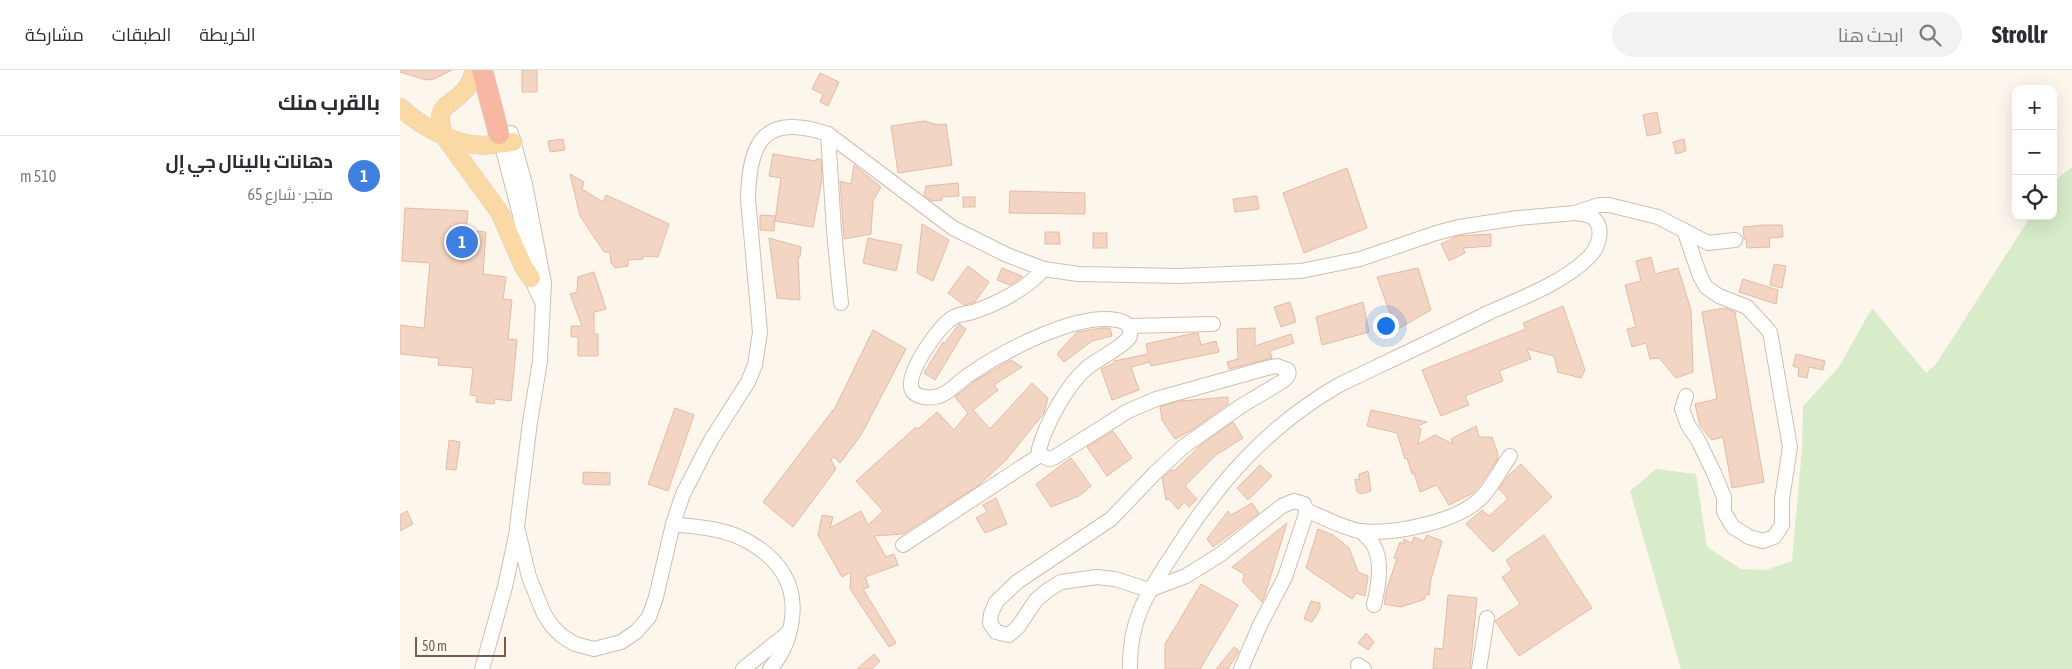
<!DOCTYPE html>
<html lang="ar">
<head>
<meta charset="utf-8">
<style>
  body { margin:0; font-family:"Asap Condensed",Cairo,sans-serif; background:#f2f2f3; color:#2b2b33; direction:rtl }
  .controls { position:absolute; right:15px; top:15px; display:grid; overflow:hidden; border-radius:10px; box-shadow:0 5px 20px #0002 }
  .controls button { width:45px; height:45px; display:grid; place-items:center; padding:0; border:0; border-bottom:1px solid #e1e1e2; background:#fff; color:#2b2b33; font:25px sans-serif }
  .scale { position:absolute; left:15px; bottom:12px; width:91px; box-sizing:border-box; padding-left:5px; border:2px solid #7a5c4d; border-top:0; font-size:14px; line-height:18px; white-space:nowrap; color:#7a5c4d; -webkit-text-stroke:4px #fffaf3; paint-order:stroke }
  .you { position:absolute; left:985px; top:255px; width:18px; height:18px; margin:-12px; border:4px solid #fff; border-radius:50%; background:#1a73e8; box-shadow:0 0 0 8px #1a73e833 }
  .badge { display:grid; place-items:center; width:32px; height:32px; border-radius:50%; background:#7c3aed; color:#fff; font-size:16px; font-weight:700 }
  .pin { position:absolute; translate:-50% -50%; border:2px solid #fff; box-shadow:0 1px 5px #0006 }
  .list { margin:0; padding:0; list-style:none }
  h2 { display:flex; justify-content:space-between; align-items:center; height:65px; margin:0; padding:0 20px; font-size:21px }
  h2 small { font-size:16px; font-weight:400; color:#7c7c81 }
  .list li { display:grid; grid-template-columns:32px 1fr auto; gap:15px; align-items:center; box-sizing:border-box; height:80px; padding:0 20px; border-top:1px solid #e1e1e2 }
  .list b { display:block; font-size:19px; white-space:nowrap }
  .list p { margin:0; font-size:16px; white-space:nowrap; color:#7c7c81 }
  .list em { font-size:16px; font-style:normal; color:#7c7c81 }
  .icon { flex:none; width:28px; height:28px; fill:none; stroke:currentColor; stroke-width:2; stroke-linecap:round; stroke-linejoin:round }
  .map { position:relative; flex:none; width:1672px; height:599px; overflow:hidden; direction:ltr }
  header { display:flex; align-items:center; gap:30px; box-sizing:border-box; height:70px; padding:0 25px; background:#fff; border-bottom:1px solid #e1e1e2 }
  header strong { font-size:24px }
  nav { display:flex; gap:28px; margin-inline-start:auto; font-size:18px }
  .search { width:350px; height:45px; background:#f2f2f3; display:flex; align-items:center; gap:12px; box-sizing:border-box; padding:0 18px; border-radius:28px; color:#7c7c81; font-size:19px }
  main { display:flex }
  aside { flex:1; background:#fff }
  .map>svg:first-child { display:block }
  .green { fill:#d8ecc9 }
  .building { fill:#f3d5c3; stroke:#e6bba3 }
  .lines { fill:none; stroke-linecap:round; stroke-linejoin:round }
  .minor-casing { stroke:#d1beb0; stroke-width:16 }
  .major-casing { stroke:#dad1cd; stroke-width:19 }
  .highway-casing { stroke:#dad1cd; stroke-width:22 }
  .minor { stroke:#fff; stroke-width:14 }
  .major { stroke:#fbd9a5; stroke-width:18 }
  .highway { stroke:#f7b7a3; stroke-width:20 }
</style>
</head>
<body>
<header>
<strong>Strollr</strong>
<div class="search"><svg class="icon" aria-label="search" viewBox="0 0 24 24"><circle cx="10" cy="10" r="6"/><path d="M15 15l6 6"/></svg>ابحث هنا</div>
<nav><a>الخريطة</a><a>الطبقات</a><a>مشاركة</a></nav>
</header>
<main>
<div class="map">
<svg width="1672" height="599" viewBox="0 0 1672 599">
  <rect width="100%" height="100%" fill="#fdf6ec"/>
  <path class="green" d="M1672,97V599H1281L1230,421L1256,399L1296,404L1307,477L1341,499L1366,500L1392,491L1402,378L1403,336L1439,297L1472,238L1526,303L1536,294L1631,146H1653V112Z"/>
  <g class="building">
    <path d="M0,0H52L34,9L26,10L0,2Z"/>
    <rect x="122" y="0" width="15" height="22"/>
    <path d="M420,3L439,12L428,36L420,32L423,24L412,19Z"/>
    <path d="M1257,42L1261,63L1247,66L1243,45Z"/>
    <path d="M524,51L538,55L546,54L552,95L498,103L491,56Z"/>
    <path d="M163,69L165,80L150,82L148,71Z"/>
    <path d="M1284,69L1286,81L1276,84L1273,72Z"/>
    <path d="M373,84L416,91V89H421L422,109L413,157L375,151L381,108L369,106Z"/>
    <path d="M454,95L481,117L473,131L471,164L444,169L440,111L451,114Z"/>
    <path d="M947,98L967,158L904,183L883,123Z"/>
    <path d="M170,104L184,112L182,119L203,132L206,125L269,154L258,187L243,186V189L228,190V196L215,198L211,193L210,182H204L180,146Z"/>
    <path d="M558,113L559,126L542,127V130L532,131L524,126L526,116Z"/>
    <path d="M610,121L685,123V144L609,143Z"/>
    <path d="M857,126L859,139L835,142L833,129Z"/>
    <rect x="563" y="127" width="12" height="10"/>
    <path d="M5,138L68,141L66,160L86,162L83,204L106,207L103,229L112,230L108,269L117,270L111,331L95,329L94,334L76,332L77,326L70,325L73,298L38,295L39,288L0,284V255L24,258L30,193L2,191Z"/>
    <path d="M360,145L375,146L374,161L360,160Z"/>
    <path d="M522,154L549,170L533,211L517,203Z"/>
    <path d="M1363,155H1382L1383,167L1369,168L1370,177L1347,178L1346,169H1344L1343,157Z"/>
    <path d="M645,162H659L660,174H645Z"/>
    <rect x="693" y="163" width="14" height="15"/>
    <path d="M1091,164V176L1063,178L1065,183L1049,191L1041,174L1057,166Z"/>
    <path d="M369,168L401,177L400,187H398L400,230L377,228Z"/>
    <path d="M468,168L502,175L496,201L463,193Z"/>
    <path d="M1251,187L1255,204L1278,198L1291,240L1293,302L1276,308L1259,288L1250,289L1246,273L1232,277L1227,259L1236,257L1225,215L1241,211L1236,191Z"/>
    <path d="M1374,194L1386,196L1382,218L1370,215Z"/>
    <path d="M568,196L589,212L575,232L564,235L548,223Z"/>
    <path d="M602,198L622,206V207L610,215L597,210Z"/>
    <path d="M1018,198L1031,240L996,260L977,207Z"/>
    <path d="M194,202L206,239L194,242V264H198V286H178V267H171V256H182L170,224L177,222L178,207Z"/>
    <path d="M1343,209L1378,220L1376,234L1339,222Z"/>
    <path d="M890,232L896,252L881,257L874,237Z"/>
    <path d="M963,232L969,262L922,275L916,247Z"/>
    <path d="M1163,236L1185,300L1181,308L1158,302L1154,286L1127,279L1131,289L1099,301L1103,311L1065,326L1069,335L1041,346L1022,300L1126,259L1123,253Z"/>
    <path d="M1325,238L1335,242L1364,412L1332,418L1323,367L1312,370L1300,356L1295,334L1317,329L1302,242Z"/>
    <path d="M559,254L566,259L535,310L524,303L543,272L545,273Z"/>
    <path d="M701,258H710L712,266L692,271L664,292L657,284L677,262Z"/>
    <path d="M855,258V276L891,264L894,273L870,281L872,288L829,299L827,292L838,289L837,259Z"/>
    <path d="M473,260L506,279L461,365L440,393L434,387L431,390L436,399L393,457L363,432L433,340V342Z"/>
    <path d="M795,263H798L801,275L816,271L819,282L751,296L750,292L731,297L739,320L712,330L701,299L714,293V291L748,284L746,274Z"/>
    <path d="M1396,284L1425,291L1423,300L1409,297L1407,308L1398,306L1399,298L1393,296Z"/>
    <path d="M611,290L622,297L594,315L598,320L573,340L590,359L632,313L648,328L644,343L606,390L579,415L503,464L474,466L486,487L494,484L498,495L465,507L469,517L463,519L496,573L489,577L450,519L451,502L442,507L418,465L422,445L433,447L430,458L461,441L468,455L483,441L456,411L516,357L518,359L537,342L554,360L568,343L555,327L575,311Z"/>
    <path d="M828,327V334L792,360L775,369L762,350L760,337L780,331Z"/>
    <path d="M275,338L294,345L268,421L248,414Z"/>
    <path d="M971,340L1027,352L1017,356L1021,359L1018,374L1035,365L1053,374L1051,369L1076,356L1079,367H1092L1098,384L1097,390L1082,412L1073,423L1049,435L1037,415L1020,422L1014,403L1012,404L1007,388L1005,389L997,363L967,356Z"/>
    <path d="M833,352L843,368L816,385L785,416L797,429L789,437L785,432L778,439L769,429L766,430L762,408L770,401L775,400L801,375Z"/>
    <path d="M713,361L732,388L707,406L687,377Z"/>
    <path d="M49,370L60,372L56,400L46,399Z"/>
    <path d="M671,388L691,416L679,426L651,437L636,414Z"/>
    <path d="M1121,394L1152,427L1093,482L1066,454L1082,440L1089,446L1108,429L1099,419L1108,406Z"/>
    <path d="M860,395L872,406L848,430L837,418Z"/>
    <path d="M968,401L971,421L961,424L957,422L955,409L959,410V404Z"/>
    <path d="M183,402L210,403V415L183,414Z"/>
    <path d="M596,428L607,454L585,463L576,448L587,442L583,435Z"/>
    <path d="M852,433L859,443L813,477L807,469L828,441L831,445Z"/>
    <path d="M7,441L13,454L0,461V445Z"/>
    <path d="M887,453L864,528L862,532L843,512L844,504L832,497Z"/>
    <path d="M918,459L933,465L949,478L958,502L968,506L965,526L956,523L952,529L906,498Z"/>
    <path d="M1027,465L1042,471L1031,509L1029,525H1025V529L1001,537L984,534L986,521L997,489L994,488L1000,472L1003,474L1004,469L1012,473L1014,467L1024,471Z"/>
    <path d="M1144,465L1192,538L1119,586L1095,551L1120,534L1102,507L1112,500L1106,490Z"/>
    <path d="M801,514L838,535L800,599H765V574Z"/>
    <path d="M1048,525L1077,528L1070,599H1033L1035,578L1043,579Z"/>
    <path d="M911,531L920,533V539L912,552L904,549Z"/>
    <path d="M966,563L974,572L968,580L958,573Z"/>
    <path d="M834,577L839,581L828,599H816Z"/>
    <path d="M474,584L480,591L472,599H457Z"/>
  </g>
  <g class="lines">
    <g class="minor-casing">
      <g id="minor">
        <path d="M111,63L125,114L144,213L140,291L130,352L117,457L129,507L144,544L152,556L162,566L175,574L194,579L221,572L236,562L249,547L256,527L273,454L283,424L311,370L348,312L355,295L360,262L348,129C349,69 366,43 428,64L553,158L607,185L644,199L678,204L779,206L901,201L960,189L1036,163L1059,157L1118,148L1175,143L1199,135H1209L1258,147L1308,173L1335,170"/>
        <path d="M99,64L120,145L131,208L142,232"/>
        <path d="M428,64L434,161L441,233"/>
        <path d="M1284,160L1300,206L1306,217L1319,226L1347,237L1370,262L1390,377L1382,429V455L1374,467L1363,471L1349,467L1333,457L1324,442V427L1314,403L1298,370L1288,355L1282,339L1286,326"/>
        <path d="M644,199C625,220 599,233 573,242C566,244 557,244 551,249C538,258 509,299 511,316C512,328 530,329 539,326C550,323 560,310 570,304C604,281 676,242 717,250C727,252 733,258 729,268C718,280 701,287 688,297C667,314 646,354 639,379L640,385L649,389L655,387L728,341L756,329L867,298L877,296L888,300C890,305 887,307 883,311L841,336L783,377L755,403L711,449L617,512L596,532L591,544L590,553L596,562L609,565L618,557L636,530L648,520L661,512L697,507L715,509L749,520L786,506L821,484L882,436L894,431L904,434L906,440L905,447L885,507L860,555L841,599"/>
        <path d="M729,256L813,254"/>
        <path d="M906,440C920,446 946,459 960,461C993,465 1058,452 1082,427C1093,415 1100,400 1110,386"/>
        <path d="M273,454C295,457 321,458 341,468C358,476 375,489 384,505C401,534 391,576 370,599"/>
        <path d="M961,461C965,466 971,470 974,476C983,493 978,517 974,535"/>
        <path d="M503,475L640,385"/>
        <path d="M958,595L964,599"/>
        <path d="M82,599L105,517L117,461"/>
        <path d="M343,599L389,562"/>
        <path d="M730,599C729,549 747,524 773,484C817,414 866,357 939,315C989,291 1040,267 1090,242C1122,228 1165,212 1190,186C1199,176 1206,155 1190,146C1186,144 1180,144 1175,143"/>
        <path d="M1079,599L1087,548"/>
      </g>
    </g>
    <g class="major-casing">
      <g id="major">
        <path d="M75,0C72,8 70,15 64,21C46,40 34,34 44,66L100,143L123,196L131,208"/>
        <path d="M0,37C19,55 52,74 79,75C90,76 102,73 113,72"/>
      </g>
    </g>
    <g class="highway-casing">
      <path id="highway" d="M82,0L99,64"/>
    </g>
    <use href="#minor" class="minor"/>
    <use href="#major" class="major"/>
    <use href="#highway" class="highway"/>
  </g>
</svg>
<div class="controls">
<button>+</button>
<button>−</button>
<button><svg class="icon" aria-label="locate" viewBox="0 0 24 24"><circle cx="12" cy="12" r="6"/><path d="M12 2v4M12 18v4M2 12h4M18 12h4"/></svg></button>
</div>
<div class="scale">50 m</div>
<div class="you"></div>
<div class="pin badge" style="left:62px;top:172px;background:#3f7fe0">1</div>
</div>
<aside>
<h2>بالقرب منك<small></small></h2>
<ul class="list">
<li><span class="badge" style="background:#3f7fe0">1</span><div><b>دهانات بالينال جي إل</b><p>متجر · شارع 65</p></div><em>510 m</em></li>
</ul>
</aside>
</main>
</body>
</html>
